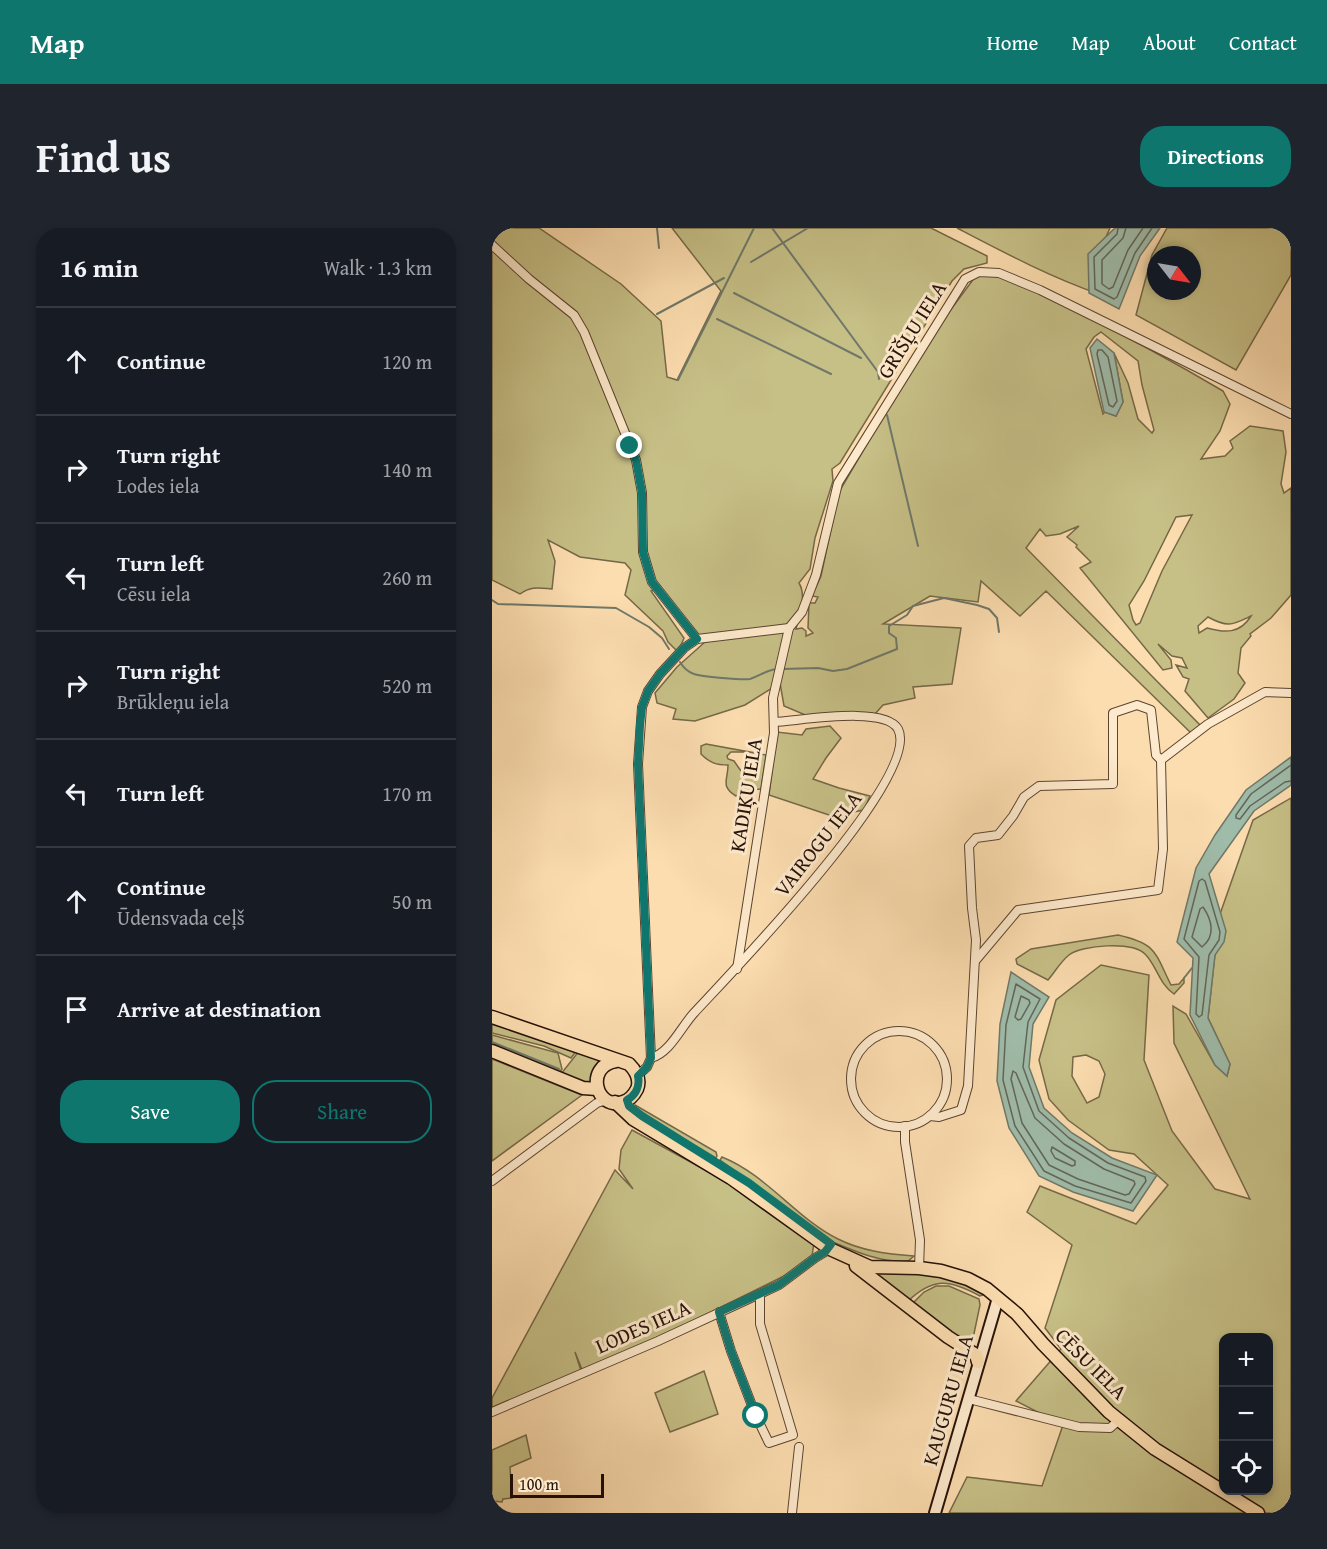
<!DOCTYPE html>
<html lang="en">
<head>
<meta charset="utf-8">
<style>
  body { margin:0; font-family:"Gentium Book Plus",serif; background:#20242c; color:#f1f3f6 }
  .controls { position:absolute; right:18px; bottom:18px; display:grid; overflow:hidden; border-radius:12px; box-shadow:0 3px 9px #0003 }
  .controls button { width:54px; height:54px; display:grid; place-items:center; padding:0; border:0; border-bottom:2px solid #363941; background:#171b24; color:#f1f3f6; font:30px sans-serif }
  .compass { position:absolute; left:655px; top:18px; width:54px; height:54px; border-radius:50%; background:#171b24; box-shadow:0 3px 9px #0003; rotate:121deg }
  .scale { position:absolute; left:18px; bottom:15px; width:94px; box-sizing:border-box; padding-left:6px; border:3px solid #261108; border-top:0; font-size:16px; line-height:21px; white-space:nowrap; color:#261108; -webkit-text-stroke:4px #fde9cb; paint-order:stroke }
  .stop { position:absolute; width:18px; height:18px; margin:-14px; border:4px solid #0f766e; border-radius:50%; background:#fff }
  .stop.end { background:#0f766e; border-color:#fff; box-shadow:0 2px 6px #0008 }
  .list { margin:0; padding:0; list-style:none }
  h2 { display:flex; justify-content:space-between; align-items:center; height:78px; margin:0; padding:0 24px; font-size:26px }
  h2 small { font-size:20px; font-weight:400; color:#9ea1a6 }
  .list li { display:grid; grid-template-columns:39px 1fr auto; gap:18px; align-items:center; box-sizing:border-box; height:108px; padding:0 24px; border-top:2px solid #363941 }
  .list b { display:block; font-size:22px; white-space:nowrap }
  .list p { margin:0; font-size:20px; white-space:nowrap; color:#9ea1a6 }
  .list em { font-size:20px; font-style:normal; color:#9ea1a6 }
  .actions { display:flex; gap:12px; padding:18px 24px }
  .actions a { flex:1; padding:14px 0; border:2px solid #0f766e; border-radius:24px; text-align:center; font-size:21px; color:#0f766e }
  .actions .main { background:#0f766e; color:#fff }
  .icon { flex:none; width:33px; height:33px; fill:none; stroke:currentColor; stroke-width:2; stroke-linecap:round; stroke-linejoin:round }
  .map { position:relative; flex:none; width:799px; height:1285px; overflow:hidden; border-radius:24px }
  header { display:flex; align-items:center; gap:36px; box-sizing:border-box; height:84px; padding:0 30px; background:#0f766e; color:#fff }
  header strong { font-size:28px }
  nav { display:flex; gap:33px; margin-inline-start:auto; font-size:21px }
  .intro { display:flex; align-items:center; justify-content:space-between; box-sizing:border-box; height:144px; padding:0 36px }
  h1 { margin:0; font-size:42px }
  .button { padding:15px 27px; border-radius:24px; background:#0f766e; color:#fff; font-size:21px; font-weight:700 }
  main { display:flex; gap:36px; padding:0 36px }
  aside { flex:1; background:#171b24; border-radius:24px; box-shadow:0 3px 9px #0003 }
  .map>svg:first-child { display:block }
  .green { fill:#c6bf86; stroke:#766847; stroke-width:1.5; fill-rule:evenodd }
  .water { fill:#9fbcaa; stroke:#6f7869; stroke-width:1.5 }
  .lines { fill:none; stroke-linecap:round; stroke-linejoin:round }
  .shore { stroke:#626659; stroke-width:1.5 }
  .stream { stroke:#6f7869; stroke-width:2 }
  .minor-casing { stroke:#5c4432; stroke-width:10 }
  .secondary-casing { stroke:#261108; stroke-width:14 }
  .primary-casing { stroke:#261108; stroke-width:15 }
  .minor { stroke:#fde9cb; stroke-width:8 }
  .secondary { stroke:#fde9cb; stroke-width:10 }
  .primary { stroke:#fcddaf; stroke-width:12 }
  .route { stroke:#0f766e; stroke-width:8 }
  .labels { text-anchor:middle; stroke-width:6; stroke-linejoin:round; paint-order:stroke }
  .street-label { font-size:21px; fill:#261108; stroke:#fde9cb }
</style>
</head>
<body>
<header>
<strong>Map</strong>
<nav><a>Home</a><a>Map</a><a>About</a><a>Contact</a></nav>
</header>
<div class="intro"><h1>Find us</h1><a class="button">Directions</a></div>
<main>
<aside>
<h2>16 min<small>Walk · 1.3 km</small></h2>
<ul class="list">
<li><svg class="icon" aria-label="ahead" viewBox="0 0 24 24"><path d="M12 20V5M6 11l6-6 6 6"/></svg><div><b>Continue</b></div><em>120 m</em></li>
<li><svg class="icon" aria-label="right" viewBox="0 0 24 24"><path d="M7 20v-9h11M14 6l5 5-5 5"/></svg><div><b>Turn right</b><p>Lodes iela</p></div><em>140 m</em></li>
<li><svg class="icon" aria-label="left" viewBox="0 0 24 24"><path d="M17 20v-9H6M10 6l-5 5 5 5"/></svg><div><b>Turn left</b><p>Cēsu iela</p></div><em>260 m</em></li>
<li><svg class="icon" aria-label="right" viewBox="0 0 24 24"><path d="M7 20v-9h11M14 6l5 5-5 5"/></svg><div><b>Turn right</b><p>Brūkleņu iela</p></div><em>520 m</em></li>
<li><svg class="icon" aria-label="left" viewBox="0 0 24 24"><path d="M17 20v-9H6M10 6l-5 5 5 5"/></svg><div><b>Turn left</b></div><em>170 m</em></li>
<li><svg class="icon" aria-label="ahead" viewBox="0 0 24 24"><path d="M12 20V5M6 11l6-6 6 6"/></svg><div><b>Continue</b><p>Ūdensvada ceļš</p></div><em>50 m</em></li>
<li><svg class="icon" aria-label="arrive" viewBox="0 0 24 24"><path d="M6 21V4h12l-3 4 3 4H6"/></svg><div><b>Arrive at destination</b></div></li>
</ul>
<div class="actions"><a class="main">Save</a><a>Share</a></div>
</aside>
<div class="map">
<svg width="799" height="1285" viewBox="0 0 799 1285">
  <rect width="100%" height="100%" fill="#fcddaf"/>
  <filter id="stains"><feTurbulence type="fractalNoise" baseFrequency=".00333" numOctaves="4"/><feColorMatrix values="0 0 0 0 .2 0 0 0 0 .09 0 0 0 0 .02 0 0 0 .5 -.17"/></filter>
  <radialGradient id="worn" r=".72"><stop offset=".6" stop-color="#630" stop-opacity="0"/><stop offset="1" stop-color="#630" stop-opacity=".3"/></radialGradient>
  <g class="green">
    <path d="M0,0H47L129,56L169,93L175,149L185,152L229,63L180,0H439L495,28V35L472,41L460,53L348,235L340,241L341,253L323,310L318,341L307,355C315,368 307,387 304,401L310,400L314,403V408L321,405L316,400L317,375H323L326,369L320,368L329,348L347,264L400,173L457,84L486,45C519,46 551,66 580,81C632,107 682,134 731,163L738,176L728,203L709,231L733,228L741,220L738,213L758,198L791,203L794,224L789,256L792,265L799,260V367L779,390L758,406L759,408L749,420L746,445L753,455L742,471L716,490L693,463L697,451L691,449L684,437L695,440L690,430L680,428L666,416L679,432L680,440L671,442L588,340L599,334L584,319L585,317L575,309L587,298L568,306L554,308L548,301L534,320L709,498L700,506L554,363L528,388L489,353L486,374L438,368L391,396L469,400L460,456L421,459L423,470L391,477L383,486L318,489L292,478L288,455L253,477L203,493L181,491L184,481L165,475L163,465L185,439L213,414L169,361L159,363L192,410L186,424L176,414L171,403L133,367L139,342L133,335L88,329L56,312L63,333L60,361C47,360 39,358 28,366L0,352ZM609,104L646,133L650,157L662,202L660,205L646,191L636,155L622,125L631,174L624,188L613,184L611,186L594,121L602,109ZM700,287L670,343L648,395L644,397L641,392L637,377L652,353L684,289ZM759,388C748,406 733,405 715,400L707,405L706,398L716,389C736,400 740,397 759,388Z"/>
    <path d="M465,0H618L609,20L607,66C558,49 511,24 465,0Z"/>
    <path d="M675,0H799V47L744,142L644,87L660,27ZM664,27H700V63H664Z"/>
    <path d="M338,498L349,510L334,530L321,551L347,560L378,568L372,582L340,588L277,567L285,504L310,507L314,501Z"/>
    <path d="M214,516L274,527L269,561L258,562L244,568C228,558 236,552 236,537C224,537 218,535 209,526V518ZM239,524H252L259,528L258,538L253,543H249L242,533L236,531L235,528Z"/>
    <path d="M799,570V1285H457L475,1249L550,1258L571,1197L524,1173L569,1121L553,1100L580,1017L535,984L548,958L644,996L676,957L642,926L617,922L576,892L557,871L547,832L564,772L609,737L657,747L652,832L680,903L723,961L758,971L682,815L681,778L694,786L723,837L735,848L738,836L716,790L727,689L761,592ZM594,827L607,833L613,846L607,869L595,875L580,848L581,829ZM732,1110H776V1262H732Z"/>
    <path d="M626,707C665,716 662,723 679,757L687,756L692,750V755L682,766C667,756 665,738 653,726C640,713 590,717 577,727C569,733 563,744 556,752L525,736L524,731L539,721Z"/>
    <path d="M0,795L85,822L79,830L52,818L0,805Z"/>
    <path d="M0,807L66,825L70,841L67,845L0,818Z"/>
    <path d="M87,823L112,831L97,859L69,846Z"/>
    <path d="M0,831L90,867L0,933Z"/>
    <path d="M143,877L224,924L225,928L224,930L151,887L141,878Z"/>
    <path d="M140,902L248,961L322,1015L320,1028L296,1046L140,1123L91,1144L83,1124L90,1146L0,1183V1170L123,942L141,961L127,941L129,922Z"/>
    <path d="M230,929C275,947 305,991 346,1011C370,1023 395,1026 422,1028L416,1033C390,1035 364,1024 341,1014L228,932Z"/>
    <path d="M377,1041L444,1047L467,1052L493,1063L491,1067L488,1068C457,1051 441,1049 415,1074Z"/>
    <path d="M444,1058H457L487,1071L488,1077L479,1120L419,1077L432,1064Z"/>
    <path d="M212,1143L226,1186L178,1204L163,1165Z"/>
    <path d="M34,1207L39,1230L18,1239L20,1270L11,1271L10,1274L0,1273V1222Z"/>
  </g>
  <g class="water">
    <path d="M623,0H668L648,28L627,81L597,65L596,26Z"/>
    <path d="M605,111L622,125L631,174L624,188L612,184L598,120Z"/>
    <path d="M799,529V557L762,583L717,646L734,703L732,714L723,727L716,790L738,836L735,848L723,837L698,787L701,730L685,714L704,640L723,607L754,562Z"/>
    <path d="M519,744L557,769L541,796L537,839L552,880L580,905L620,930L665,947L641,983L581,964L547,948L517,900L505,853L508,796Z"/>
  </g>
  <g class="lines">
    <g class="shore">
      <path d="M626,0L625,6L602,29L603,61L622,71L625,69L643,25L660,0"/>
      <path d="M634,0L631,10L610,32V56L617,61L621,59L636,22L651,0"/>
      <path d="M606,122H610L616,129L625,173L621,179L617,177L605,126Z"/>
      <path d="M799,537L759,566L744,587V590L748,591L758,578L793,554L799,553"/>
      <path d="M710,651L713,653L728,704L727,712L717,727L710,787L707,789L704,786L707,729L692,711L707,653Z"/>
      <path d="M711,679C720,692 724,708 710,719L700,709L708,681Z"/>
      <path d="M524,756L548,771L536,794L531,839L547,883L577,910L616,935L653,949L654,953L639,975L583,958L552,943L523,898L511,852L514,797Z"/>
      <path d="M529,768L537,772L538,775L529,791L526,792L523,789Z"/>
      <path d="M521,843L524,845L543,890L572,916L612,941L642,953L643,956L637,966L633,967L586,951L557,937L530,895L519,851Z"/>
      <path d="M560,919L583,933V937L580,938L563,930L559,923Z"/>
    </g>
    <g class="stream">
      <path d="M165,0L167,20"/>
      <path d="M280,0L386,144L387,151"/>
      <path d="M259,34L316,0"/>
      <path d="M242,65L369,130"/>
      <path d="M165,86L232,50"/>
      <path d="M225,91L339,146"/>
      <path d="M186,152L262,0"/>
      <path d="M395,187L426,318"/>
      <path d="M0,372L6,376L124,380L157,399L170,410L177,421"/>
      <path d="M188,434C191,439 196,444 202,446C210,449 250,452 258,451C268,448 274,442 285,441"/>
      <path d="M291,441L326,440L341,443L355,441L405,421L404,410L397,405V398L415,387L421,378L452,370L485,377L497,381L505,390L507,404"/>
      <path d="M692,750L700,740"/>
      <path d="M0,814L67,841"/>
    </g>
    <g class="minor-casing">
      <g id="minor">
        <path d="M0,17L37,51L82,87L92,104L144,232L150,265L151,324L160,354L205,411"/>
        <path d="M484,732L526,682L666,662L671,621L669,532L716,496L773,464L799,465"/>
        <path d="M245,741L282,505L281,470L297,400L310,384L324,347L346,255L473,51L487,44L507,45L548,62L799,186"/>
        <circle cx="407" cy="851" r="48"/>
        <path d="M159,830C178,825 189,799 202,785C237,747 431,548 406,501C393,477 307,493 282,494"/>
        <path d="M145,848L155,839L159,830L146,536L150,479L156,463L168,446L192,420L205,411L297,400"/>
        <path d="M438,888L447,889L469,882L476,858L484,712L480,680L477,618L484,610L506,607L521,588L532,569L547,558L621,556V485L645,477L659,482L664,527L669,532"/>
        <path d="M413,898V914L428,1012L427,1040"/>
        <path d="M0,953L105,875L115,872"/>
        <path d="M227,1084L239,1123L264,1188L277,1215L301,1207L268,1096V1066"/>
        <path d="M477,1171L587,1199L618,1200L627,1192"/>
        <path d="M0,1184L166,1113L287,1057L323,1030L333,1024L338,1017"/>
        <path d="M300,1285L307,1219"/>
      </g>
    </g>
    <g class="secondary-casing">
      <path id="secondary" d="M443,1285L506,1070"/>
    </g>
    <g class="primary-casing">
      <g id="primary">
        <path d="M0,789L137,836C144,843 149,851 145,861C142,867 138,872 131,874C104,883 92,838 124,833"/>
        <path d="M0,823L91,860L105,861"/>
        <path d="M123,874L141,891L239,950L338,1021L378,1039L427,1040L449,1043L476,1051L495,1061L525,1086L551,1116L617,1184L663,1221L766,1285"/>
        <path d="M364,1038L456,1109L484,1127L486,1134"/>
      </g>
    </g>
    <use href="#minor" class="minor"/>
    <use href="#secondary" class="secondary"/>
    <use href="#primary" class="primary"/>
  </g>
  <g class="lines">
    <path class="route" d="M138,218L144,232L150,265L151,324L160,354L205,411L192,420L168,446L156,463L150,479L148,497L146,536L159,830L155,839L146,848C148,858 144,867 135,872L137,878L150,888L257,955L339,1016L333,1024L323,1030L287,1057L227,1084L239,1123L264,1188"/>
  </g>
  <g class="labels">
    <g class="street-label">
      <text transform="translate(420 102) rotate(-58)" y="7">GRĪŠĻU IELA</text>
      <text transform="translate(254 567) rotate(-81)" y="7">KADIĶU IELA</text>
      <text transform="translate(326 616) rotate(-52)" y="7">VAIROGU IELA</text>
      <text transform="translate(151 1099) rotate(-24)" y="7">LODES IELA</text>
      <text transform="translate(599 1136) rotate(45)" y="7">CĒSU IELA</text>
      <text transform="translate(456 1172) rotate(-74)" y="7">KAUGURU IELA</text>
    </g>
  </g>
  <rect width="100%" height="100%" filter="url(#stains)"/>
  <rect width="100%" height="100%" fill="url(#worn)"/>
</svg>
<div class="controls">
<button>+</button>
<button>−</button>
<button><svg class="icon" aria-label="locate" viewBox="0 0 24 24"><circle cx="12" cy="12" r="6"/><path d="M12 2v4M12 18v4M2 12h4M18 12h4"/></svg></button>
</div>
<svg class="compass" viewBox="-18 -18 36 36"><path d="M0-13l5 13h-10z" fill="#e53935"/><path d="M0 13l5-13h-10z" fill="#9ea1a6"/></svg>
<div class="scale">100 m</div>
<div class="stop" style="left:264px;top:1188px"></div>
<div class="stop end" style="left:138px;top:218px"></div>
</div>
</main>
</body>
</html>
